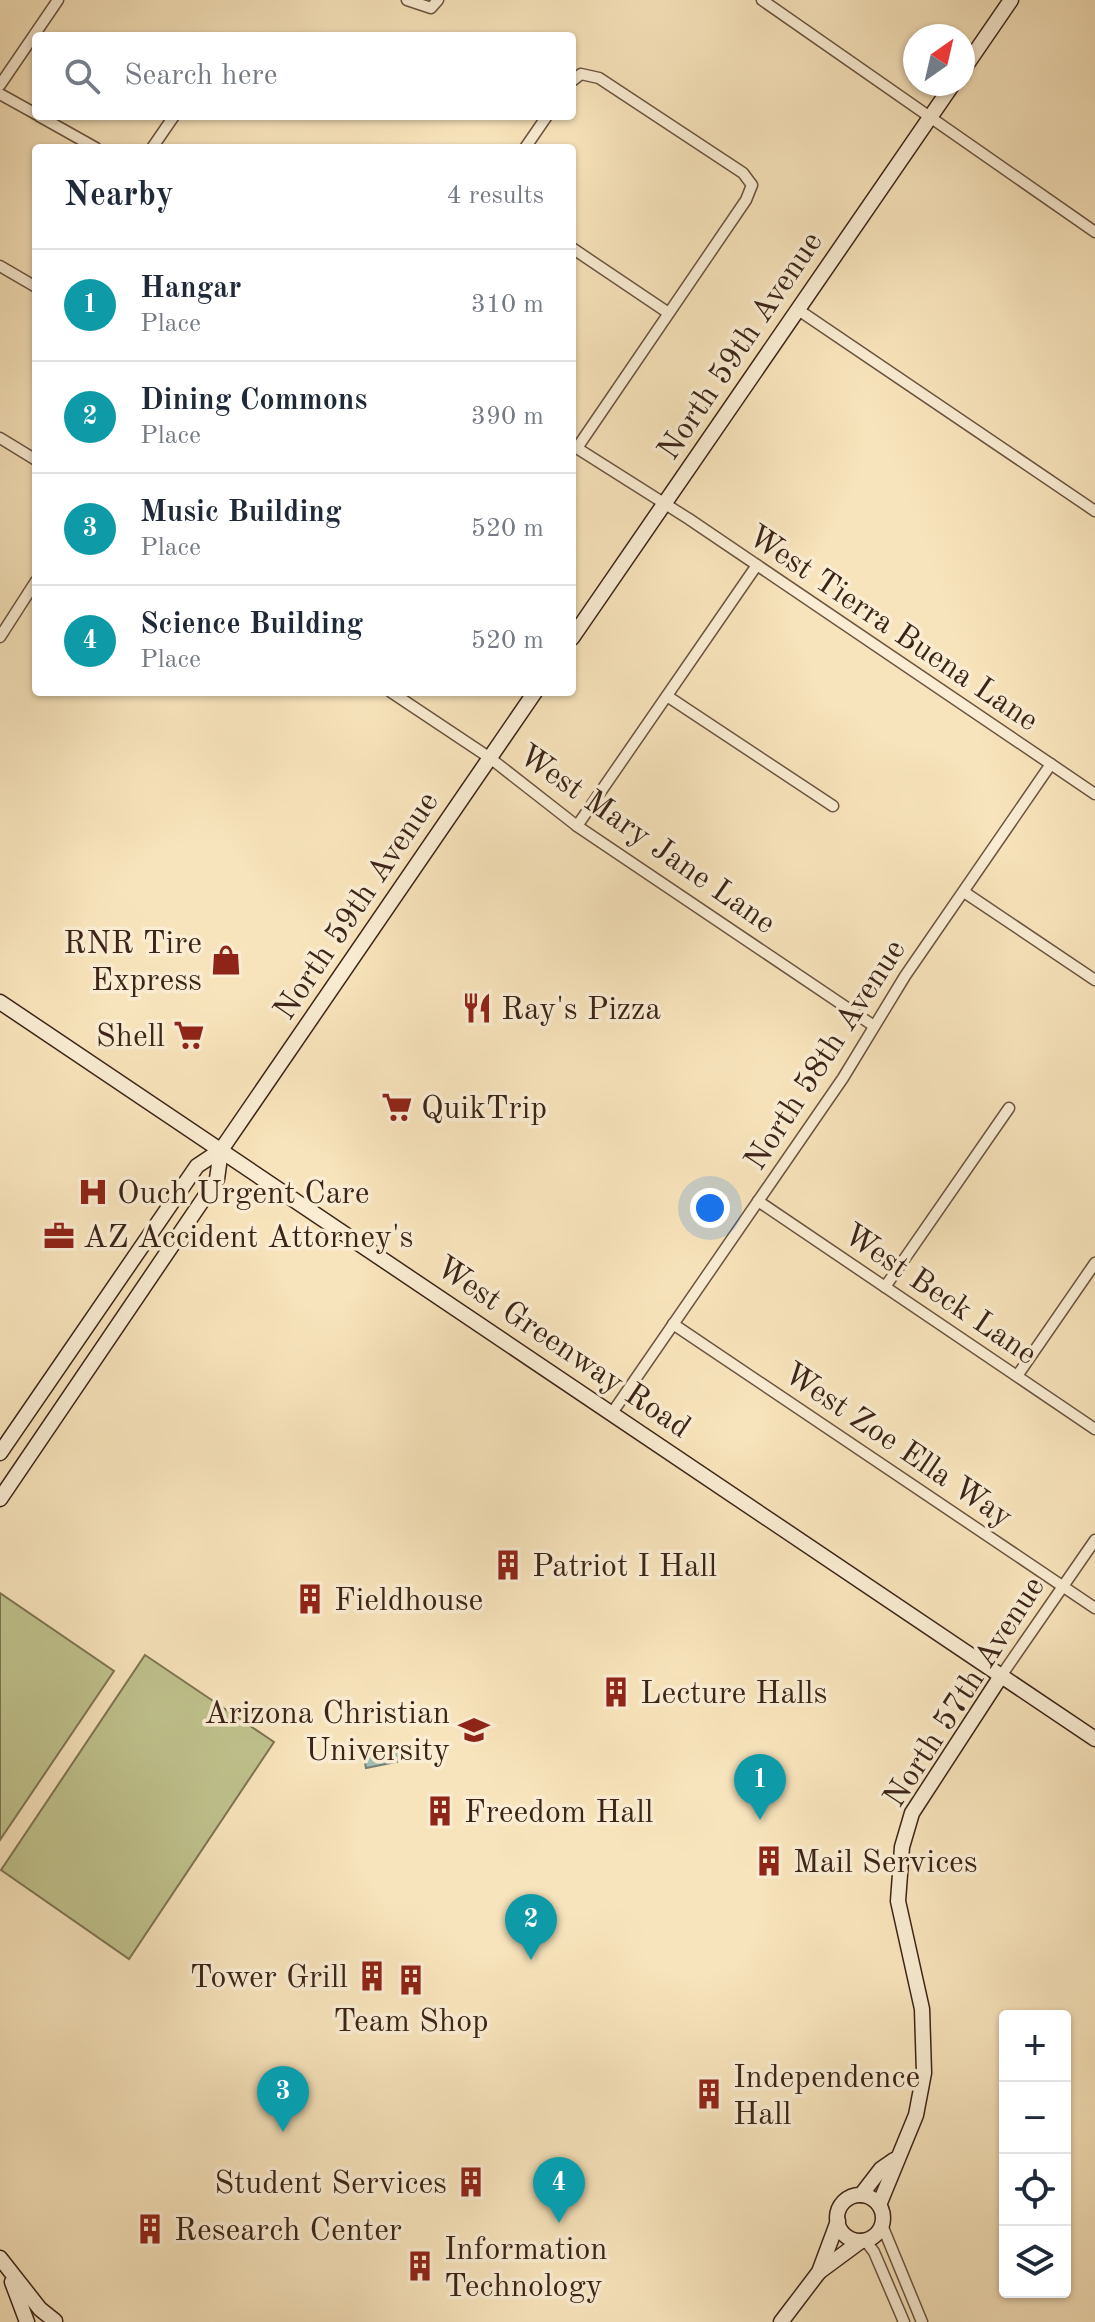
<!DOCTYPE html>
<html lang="en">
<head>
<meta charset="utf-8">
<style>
  body { margin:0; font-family:"Old Standard TT",serif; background:#f2f2f3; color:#1f2937 }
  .controls { position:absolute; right:24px; bottom:24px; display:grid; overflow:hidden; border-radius:8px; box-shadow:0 2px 6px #0004 }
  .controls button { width:72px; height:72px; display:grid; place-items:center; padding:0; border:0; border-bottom:2px solid #e0e1e3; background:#fff; color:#1f2937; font:40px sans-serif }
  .compass { position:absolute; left:903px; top:24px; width:72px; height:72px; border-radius:50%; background:#fff; box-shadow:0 2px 6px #0004; rotate:34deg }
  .you { position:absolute; left:710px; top:1208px; width:28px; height:28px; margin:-20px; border:6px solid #fff; border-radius:50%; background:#1a73e8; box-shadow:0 0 0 12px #1a73e833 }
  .badge { display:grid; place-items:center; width:52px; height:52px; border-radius:50%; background:#7c3aed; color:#fff; font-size:26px; font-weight:700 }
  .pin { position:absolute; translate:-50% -66px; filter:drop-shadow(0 2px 4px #0008) }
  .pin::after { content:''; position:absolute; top:42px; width:28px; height:24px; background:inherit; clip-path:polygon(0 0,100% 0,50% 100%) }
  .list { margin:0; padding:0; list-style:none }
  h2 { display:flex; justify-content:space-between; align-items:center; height:104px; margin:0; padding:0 32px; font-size:34px }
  h2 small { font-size:26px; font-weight:400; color:#747a83 }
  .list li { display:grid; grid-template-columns:52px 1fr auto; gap:24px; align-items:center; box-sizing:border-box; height:112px; padding:0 32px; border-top:2px solid #e0e1e3 }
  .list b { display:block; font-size:30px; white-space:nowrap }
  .list p { margin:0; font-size:26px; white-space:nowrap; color:#747a83 }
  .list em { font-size:26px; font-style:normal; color:#747a83 }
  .icon { flex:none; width:44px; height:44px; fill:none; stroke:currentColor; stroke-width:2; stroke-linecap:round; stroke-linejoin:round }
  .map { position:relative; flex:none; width:1095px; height:2322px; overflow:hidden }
  .search { position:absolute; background:#fff; box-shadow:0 2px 6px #0004; left:32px; top:32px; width:544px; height:88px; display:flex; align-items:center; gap:20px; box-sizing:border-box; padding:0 28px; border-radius:8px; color:#747a83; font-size:30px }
  .panel { position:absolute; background:#fff; box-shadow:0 2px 6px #0004; left:32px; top:144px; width:544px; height:552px; border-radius:8px }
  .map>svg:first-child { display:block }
  .green { fill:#c0c38e; stroke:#7e7453; stroke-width:2 }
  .water { fill:#9dbeb4; stroke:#768076; stroke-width:2 }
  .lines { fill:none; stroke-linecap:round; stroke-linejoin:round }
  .street-casing { stroke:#6b5441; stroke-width:13 }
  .secondary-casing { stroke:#3c2418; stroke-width:17 }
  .street { stroke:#faedd3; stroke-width:10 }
  .secondary { stroke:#faedd3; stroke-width:14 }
  .labels { text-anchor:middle; stroke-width:7; stroke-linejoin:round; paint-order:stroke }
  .street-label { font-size:32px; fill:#3c2418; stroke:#faedd3 }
  .poi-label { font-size:32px; fill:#3c2418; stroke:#faedd3; text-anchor:start }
</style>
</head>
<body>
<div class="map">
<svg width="1095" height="2322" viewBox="0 0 1095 2322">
  <rect width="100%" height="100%" fill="#f8e4bc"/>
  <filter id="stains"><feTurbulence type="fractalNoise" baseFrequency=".0025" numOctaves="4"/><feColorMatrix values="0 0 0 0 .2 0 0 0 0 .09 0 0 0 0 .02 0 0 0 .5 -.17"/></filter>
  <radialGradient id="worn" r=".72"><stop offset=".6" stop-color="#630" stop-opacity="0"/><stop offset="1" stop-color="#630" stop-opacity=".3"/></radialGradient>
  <g class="green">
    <path d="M0,1593L114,1671L0,1840Z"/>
    <path d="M145,1655L274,1742L129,1959L1,1870Z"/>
  </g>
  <path class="water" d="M398,1746L401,1761L366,1768L363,1753Z"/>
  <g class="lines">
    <g class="street-casing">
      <g id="street">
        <path d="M407,0L431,8L438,0"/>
        <path d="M762,0L1095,232"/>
        <path d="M572,81L581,74L599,78L743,173L752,185L746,200L577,448"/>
        <path d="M0,85L58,0"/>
        <path d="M0,94L36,114"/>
        <path d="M39,116L96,148"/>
        <path d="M152,148L174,116"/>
        <path d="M525,148L547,116"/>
        <path d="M572,248L667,312"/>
        <path d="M0,266L36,287"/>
        <path d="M797,309L1095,511"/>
        <path d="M0,438L36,460"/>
        <path d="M572,445L689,519L1095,794"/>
        <path d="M0,637L36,581"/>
        <path d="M391,692L490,758L577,826L874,1026"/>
        <path d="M667,696L833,806"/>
        <path d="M577,826L757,565"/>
        <path d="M964,892L1095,980"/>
        <path d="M758,1201L1095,1429"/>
        <path d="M885,1287L1009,1108"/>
        <path d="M673,1324L1095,1608"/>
        <path d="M1017,1376L1095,1263"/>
        <path d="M612,1413L843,1078L905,976L1051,764"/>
        <path d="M1001,1676L1095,1540"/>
        <path d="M882,2225L922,2322"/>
        <path d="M865,2240L874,2252L904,2322"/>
      </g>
    </g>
    <g class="secondary-casing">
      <g id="secondary">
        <path d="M963,70L1011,0"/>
        <path d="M572,638L953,84"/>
        <path d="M0,1002L1095,1739"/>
        <path d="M0,1453L197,1166L221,1150L535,692"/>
        <path d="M0,1499L217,1179L221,1150"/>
        <path d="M861,2195L881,2169L894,2160"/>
        <circle cx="860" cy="2218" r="23"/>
        <path d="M879,2205L916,2115L924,2073L922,2009L898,1901L902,1847L912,1813L1001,1676"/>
        <path d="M0,2258L40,2309L55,2321"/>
        <path d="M819,2272L861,2241"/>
        <path d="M12,2282L27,2322"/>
        <path d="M781,2322L819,2272L838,2221"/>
      </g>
    </g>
    <use href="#street" class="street"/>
    <use href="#secondary" class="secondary"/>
  </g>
  <defs>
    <g id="shop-bare" transform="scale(2.4)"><path d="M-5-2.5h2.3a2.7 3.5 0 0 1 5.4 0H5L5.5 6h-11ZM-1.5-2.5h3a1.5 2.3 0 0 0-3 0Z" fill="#8f2418" stroke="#faedd3" stroke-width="2.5" paint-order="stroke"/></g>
    <g id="restaurant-bare" transform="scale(2.4)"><path d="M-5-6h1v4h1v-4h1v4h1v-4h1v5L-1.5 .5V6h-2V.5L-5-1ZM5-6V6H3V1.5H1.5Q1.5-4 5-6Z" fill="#8f2418" stroke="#faedd3" stroke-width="2.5" paint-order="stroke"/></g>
    <g id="supermarket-bare" transform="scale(2.4)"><path d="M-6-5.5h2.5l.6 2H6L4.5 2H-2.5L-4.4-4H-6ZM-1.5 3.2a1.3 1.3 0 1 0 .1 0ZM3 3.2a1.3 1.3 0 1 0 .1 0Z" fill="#8f2418" stroke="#faedd3" stroke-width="2.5" paint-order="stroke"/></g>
    <g id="hospital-bare" transform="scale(2.4)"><path d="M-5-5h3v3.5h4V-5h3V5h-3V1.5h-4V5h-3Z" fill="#8f2418" stroke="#faedd3" stroke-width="2.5" paint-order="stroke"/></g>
    <g id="office-bare" transform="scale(2.4)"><path d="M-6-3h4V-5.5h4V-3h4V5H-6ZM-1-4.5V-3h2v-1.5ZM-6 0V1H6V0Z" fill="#8f2418" stroke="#faedd3" stroke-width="2.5" paint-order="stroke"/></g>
    <g id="building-bare" transform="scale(2.4)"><path d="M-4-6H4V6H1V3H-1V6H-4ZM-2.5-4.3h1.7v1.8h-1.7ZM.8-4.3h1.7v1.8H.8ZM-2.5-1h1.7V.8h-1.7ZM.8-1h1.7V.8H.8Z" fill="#8f2418" stroke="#faedd3" stroke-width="2.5" paint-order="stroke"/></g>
    <g id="university-bare" transform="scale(2.4)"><path d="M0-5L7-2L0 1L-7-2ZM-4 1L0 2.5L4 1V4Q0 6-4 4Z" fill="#8f2418" stroke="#faedd3" stroke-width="2.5" paint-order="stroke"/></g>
  </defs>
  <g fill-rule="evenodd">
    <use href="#shop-bare" x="226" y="960"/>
    <use href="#restaurant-bare" x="477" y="1008"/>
    <use href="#supermarket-bare" x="189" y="1035"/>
    <use href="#supermarket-bare" x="397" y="1107"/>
    <use href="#hospital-bare" x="93" y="1192"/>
    <use href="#office-bare" x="59" y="1236"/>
    <use href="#building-bare" x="508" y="1565"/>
    <use href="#building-bare" x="310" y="1599"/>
    <use href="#building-bare" x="616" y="1692"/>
    <use href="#university-bare" x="474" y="1730"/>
    <use href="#building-bare" x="440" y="1811"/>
    <use href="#building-bare" x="769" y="1861"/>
    <use href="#building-bare" x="372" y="1976"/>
    <use href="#building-bare" x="411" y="1980"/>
    <use href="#building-bare" x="709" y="2094"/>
    <use href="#building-bare" x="471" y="2182"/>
    <use href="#building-bare" x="150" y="2229"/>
    <use href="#building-bare" x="420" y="2266"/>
  </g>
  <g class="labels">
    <g class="street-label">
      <text transform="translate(739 345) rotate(-56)" y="11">North 59th Avenue</text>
      <text transform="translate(894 627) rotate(34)" y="11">West Tierra Buena Lane</text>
      <text transform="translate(648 838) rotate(35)" y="11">West Mary Jane Lane</text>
      <text transform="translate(355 905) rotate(-56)" y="11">North 59th Avenue</text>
      <text transform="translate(824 1054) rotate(-57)" y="11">North 58th Avenue</text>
      <text transform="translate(941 1293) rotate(34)" y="11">West Beck Lane</text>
      <text transform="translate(564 1346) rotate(34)" y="11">West Greenway Road</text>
      <text transform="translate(899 1444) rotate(34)" y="11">West Zoe Ella Way</text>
      <text transform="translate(963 1691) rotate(-57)" y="11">North 57th Avenue</text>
    </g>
    <g class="poi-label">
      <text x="202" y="953" text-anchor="end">RNR Tire<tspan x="202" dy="37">Express</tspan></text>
      <text x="501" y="1019">Ray's Pizza</text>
      <text x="165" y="1046" text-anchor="end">Shell</text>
      <text x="421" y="1118">QuikTrip</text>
      <text x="117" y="1203">Ouch Urgent Care</text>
      <text x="83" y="1247">AZ Accident Attorney's</text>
      <text x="532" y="1576">Patriot I Hall</text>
      <text x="334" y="1610">Fieldhouse</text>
      <text x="640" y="1703">Lecture Halls</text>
      <text x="450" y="1723" text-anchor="end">Arizona Christian<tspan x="450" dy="37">University</tspan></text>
      <text x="464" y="1822">Freedom Hall</text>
      <text x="793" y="1872">Mail Services</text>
      <text x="348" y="1987" text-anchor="end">Tower Grill</text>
      <text x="411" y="2031" text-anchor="middle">Team Shop</text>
      <text x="733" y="2087">Independence<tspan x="733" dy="37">Hall</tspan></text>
      <text x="447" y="2193" text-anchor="end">Student Services</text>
      <text x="174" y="2240">Research Center</text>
      <text x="444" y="2259">Information<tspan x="444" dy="37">Technology</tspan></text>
    </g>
  </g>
  <rect width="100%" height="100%" filter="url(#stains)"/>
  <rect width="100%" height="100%" fill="url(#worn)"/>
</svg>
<div class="controls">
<button>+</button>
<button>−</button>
<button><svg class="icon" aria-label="locate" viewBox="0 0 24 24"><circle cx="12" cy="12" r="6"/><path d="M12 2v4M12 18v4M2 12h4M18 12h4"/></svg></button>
<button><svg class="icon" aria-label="layers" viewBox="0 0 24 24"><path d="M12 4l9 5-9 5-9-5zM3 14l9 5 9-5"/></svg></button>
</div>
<svg class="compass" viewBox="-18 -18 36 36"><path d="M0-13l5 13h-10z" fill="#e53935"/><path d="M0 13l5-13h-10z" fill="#747a83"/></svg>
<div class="you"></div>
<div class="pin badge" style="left:760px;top:1820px;background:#0f9aa8">1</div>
<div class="pin badge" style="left:531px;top:1960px;background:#0f9aa8">2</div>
<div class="pin badge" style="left:283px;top:2132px;background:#0f9aa8">3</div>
<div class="pin badge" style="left:559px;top:2223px;background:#0f9aa8">4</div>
<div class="search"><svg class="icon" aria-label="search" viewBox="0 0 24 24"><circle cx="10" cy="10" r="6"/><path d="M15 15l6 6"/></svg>Search here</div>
<section class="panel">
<h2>Nearby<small>4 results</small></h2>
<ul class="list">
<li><span class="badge" style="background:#0f9aa8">1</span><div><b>Hangar</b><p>Place</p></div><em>310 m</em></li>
<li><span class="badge" style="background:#0f9aa8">2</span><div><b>Dining Commons</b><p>Place</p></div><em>390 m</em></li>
<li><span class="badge" style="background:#0f9aa8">3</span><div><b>Music Building</b><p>Place</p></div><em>520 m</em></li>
<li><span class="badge" style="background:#0f9aa8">4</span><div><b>Science Building</b><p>Place</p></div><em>520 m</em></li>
</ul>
</section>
</div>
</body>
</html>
